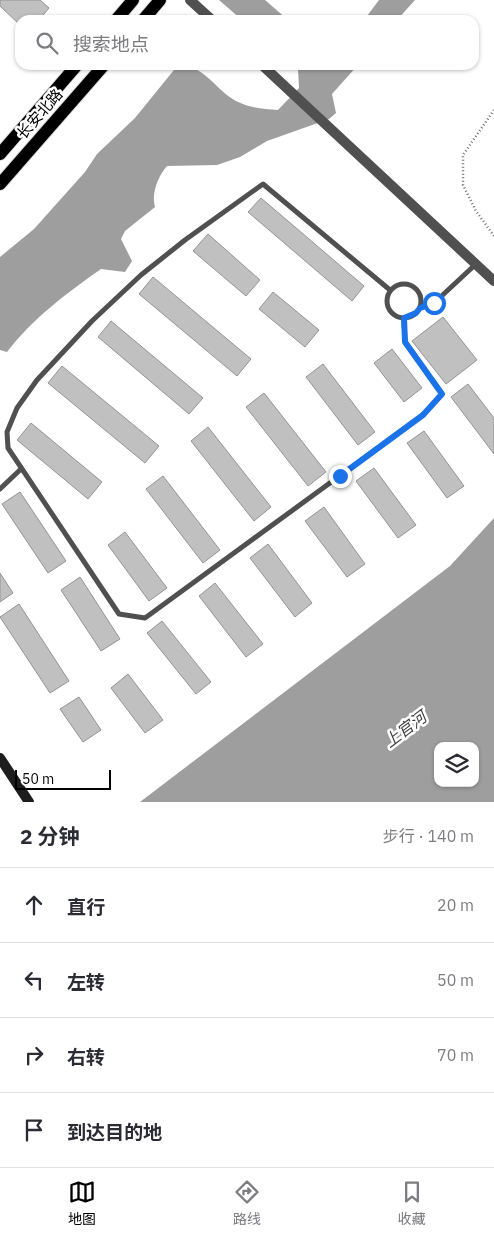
<!DOCTYPE html>
<html lang="zh">
<head>
<meta charset="utf-8">
<style>
  body { margin:0; font-family:"IBM Plex Sans","Noto Sans SC",sans-serif; background:#f7f7f7; color:#2b2b33 }
  .controls { position:absolute; right:15px; bottom:15px; display:grid; overflow:hidden; border-radius:10px; box-shadow:0 1px 4px #0004 }
  .controls button { width:45px; height:45px; display:grid; place-items:center; padding:0; border:0; border-bottom:1px solid #e1e1e2; background:#fff; color:#2b2b33; font:25px sans-serif }
  .scale { position:absolute; left:15px; bottom:12px; width:96px; box-sizing:border-box; padding-left:5px; border:2px solid #000; border-top:0; font-size:14px; line-height:18px; white-space:nowrap; color:#000; -webkit-text-stroke:4px #fff; paint-order:stroke }
  .stop { position:absolute; width:15px; height:15px; margin:-11px; border:4px solid #1a73e8; border-radius:50%; background:#fff }
  .stop.end { background:#1a73e8; border-color:#fff; box-shadow:0 1px 5px #0008 }
  .list { margin:0; padding:0; list-style:none }
  h2 { display:flex; justify-content:space-between; align-items:center; height:65px; margin:0; padding:0 20px; font-size:21px }
  h2 small { font-size:16px; font-weight:400; color:#7c7c81 }
  .list li { display:grid; grid-template-columns:32px 1fr auto; gap:15px; align-items:center; box-sizing:border-box; height:75px; padding:0 20px; border-top:1px solid #e1e1e2 }
  .list b { display:block; font-size:19px; white-space:nowrap }
  .list em { font-size:16px; font-style:normal; color:#7c7c81 }
  .icon { flex:none; width:28px; height:28px; fill:none; stroke:currentColor; stroke-width:2; stroke-linecap:round; stroke-linejoin:round }
  .map { position:relative; flex:none; width:494px; height:802px; overflow:hidden }
  .search { position:absolute; background:#fff; box-shadow:0 1px 4px #0004; left:15px; right:15px; top:15px; height:55px; display:flex; align-items:center; gap:12px; box-sizing:border-box; padding:0 18px; border-radius:15px; color:#7c7c81; font-size:19px }
  .sheet { height:365px; background:#fff }
  nav { display:flex; justify-content:space-around; align-items:center; box-sizing:border-box; height:70px; border-top:1px solid #e1e1e2; background:#fff; font-size:14px; color:#7c7c81 }
  nav a { display:grid; justify-items:center; gap:2px }
  nav .on { color:#000 }
  .map>svg:first-child { display:block }
  .water { fill:#9e9e9e; fill-rule:evenodd }
  .building { fill:#c0c0c0; stroke:#949494 }
  .lines { fill:none; stroke-linecap:round; stroke-linejoin:round }
  .primary-casing { stroke:#dbdbdb; stroke-width:14 }
  .path { stroke:#727272; stroke-width:2.5; stroke-dasharray:1 2.5; stroke-linecap:butt }
  .lane { stroke:#505050; stroke-width:5 }
  .street { stroke:#505050; stroke-width:10 }
  .secondary { stroke:#1d1d1d; stroke-width:10 }
  .primary { stroke:#000; stroke-width:12 }
  .route { stroke:#1a73e8; stroke-width:6 }
  .labels { text-anchor:middle; stroke-width:5; stroke-linejoin:round; paint-order:stroke }
  .street-label { font-size:15px; fill:#000; stroke:#fff }
  .water-label { font-size:16px; font-style:italic; fill:#3f3f3f; stroke:#fff }
</style>
</head>
<body>
<div class="map">
<svg width="494" height="802" viewBox="0 0 494 802">
  <rect width="100%" height="100%" fill="#fff"/>
  <g class="water">
    <path d="M219,0H265L288,20H242Z"/>
    <path d="M379,0H415L397,20H364Z"/>
    <path d="M178,65C205,65 214,89 236,101C250,108 262,109 278,110L299,88L298,69L293,65H358L332,94L336,113L329,119L267,141L240,157L217,165L167,166C158,176 151,194 155,207L125,231L121,239L132,261L125,272L101,269C67,293 32,319 7,352L0,350V257L34,229L85,172L97,154L135,118Z"/>
    <path d="M494,518V802H140L450,566ZM438,746H475V783H438Z"/>
  </g>
  <g class="building">
    <path d="M0,0H40L49,8L39,20H20V25L0,6Z"/>
    <path d="M261,198L364,286L352,301L248,212Z"/>
    <path d="M208,234L260,280L246,296L193,251Z"/>
    <path d="M153,277L251,359L237,376L139,294Z"/>
    <path d="M273,292L319,330L305,347L259,309Z"/>
    <path d="M443,317L477,360L446,384L412,341Z"/>
    <path d="M111,321L203,398L189,414L98,337Z"/>
    <path d="M392,349L422,388L404,402L374,363Z"/>
    <path d="M323,364L375,432L358,445L306,377Z"/>
    <path d="M62,366L159,446L145,463L48,383Z"/>
    <path d="M468,384L494,418V454L451,397Z"/>
    <path d="M264,393L326,472L308,486L246,407Z"/>
    <path d="M31,423L102,482L88,499L17,440Z"/>
    <path d="M208,427L271,507L254,521L191,441Z"/>
    <path d="M424,431L464,486L447,498L407,443Z"/>
    <path d="M374,468L416,525L398,538L356,481Z"/>
    <path d="M163,476L220,550L203,563L146,489Z"/>
    <path d="M20,492L66,561L48,573L2,504Z"/>
    <path d="M324,507L365,564L347,577L305,521Z"/>
    <path d="M125,532L167,588L149,601L108,545Z"/>
    <path d="M268,544L312,603L295,617L250,558Z"/>
    <path d="M0,573L13,593L0,602Z"/>
    <path d="M80,577L120,639L101,651L61,590Z"/>
    <path d="M215,583L263,644L246,657L199,596Z"/>
    <path d="M19,604L69,681L50,693L0,617Z"/>
    <path d="M162,621L211,682L196,694L147,633Z"/>
    <path d="M128,674L163,720L145,733L111,688Z"/>
    <path d="M79,697L101,730L83,742L60,709Z"/>
  </g>
  <g class="lines">
    <g class="primary-casing">
      <g id="primary">
        <path d="M116,20L133,0"/>
        <path d="M143,20L160,0"/>
        <path d="M0,154L77,65"/>
        <path d="M0,184L104,65"/>
      </g>
    </g>
    <path class="path" d="M494,110L463,155V185L476,211L494,236"/>
    <g class="lane">
      <circle cx="404" cy="301" r="17"/>
      <path d="M390,290L263,184L185,240L141,275L92,321L37,380L17,408L7,432L8,448L119,614L145,618L423,415L442,394L405,342L404,318"/>
      <path d="M420,308L434,303L476,264"/>
      <path d="M0,489L21,469"/>
    </g>
    <g class="street">
      <path d="M190,0L212,20"/>
      <path d="M262,65L494,281"/>
    </g>
    <path class="secondary" d="M0,758L29,802"/>
    <use href="#primary" class="primary"/>
  </g>
  <g class="lines">
    <path class="route" d="M340,476L423,415L442,394L405,342L404,318L416,313L420,308L434,303"/>
  </g>
  <g class="labels">
    <g class="street-label">
      <text transform="translate(40 114) rotate(-49)" y="5">长安北路</text>
    </g>
    <g class="water-label">
      <text transform="translate(405 729) rotate(-37)" y="6">上官河</text>
    </g>
  </g>
</svg>
<div class="controls">
<button><svg class="icon" aria-label="layers" viewBox="0 0 24 24"><path d="M12 4l9 5-9 5-9-5zM3 14l9 5 9-5"/></svg></button>
</div>
<div class="scale">50 m</div>
<div class="stop" style="left:434px;top:303px"></div>
<div class="stop end" style="left:340px;top:476px"></div>
<div class="search"><svg class="icon" aria-label="search" viewBox="0 0 24 24"><circle cx="10" cy="10" r="6"/><path d="M15 15l6 6"/></svg>搜索地点</div>
</div>
<section class="sheet">
<h2>2 分钟<small>步行 · 140 m</small></h2>
<ul class="list">
<li><svg class="icon" aria-label="ahead" viewBox="0 0 24 24"><path d="M12 20V5M6 11l6-6 6 6"/></svg><div><b>直行</b></div><em>20 m</em></li>
<li><svg class="icon" aria-label="left" viewBox="0 0 24 24"><path d="M17 20v-9H6M10 6l-5 5 5 5"/></svg><div><b>左转</b></div><em>50 m</em></li>
<li><svg class="icon" aria-label="right" viewBox="0 0 24 24"><path d="M7 20v-9h11M14 6l5 5-5 5"/></svg><div><b>右转</b></div><em>70 m</em></li>
<li><svg class="icon" aria-label="arrive" viewBox="0 0 24 24"><path d="M6 21V4h12l-3 4 3 4H6"/></svg><div><b>到达目的地</b></div></li>
</ul>
</section>
<nav>
<a class="on"><svg class="icon" aria-label="map" viewBox="0 0 24 24"><path d="M3 6l6-2 6 2 6-2v14l-6 2-6-2-6 2zM9 4v14M15 6v14"/></svg>地图</a>
<a><svg class="icon" aria-label="directions" viewBox="0 0 24 24"><path d="M12 3l9 9-9 9-9-9zM9 14v-3h6M13 9l2 2-2 2"/></svg>路线</a>
<a><svg class="icon" aria-label="saved" viewBox="0 0 24 24"><path d="M7 4h10v16l-5-4-5 4z"/></svg>收藏</a>
</nav>
</body>
</html>
